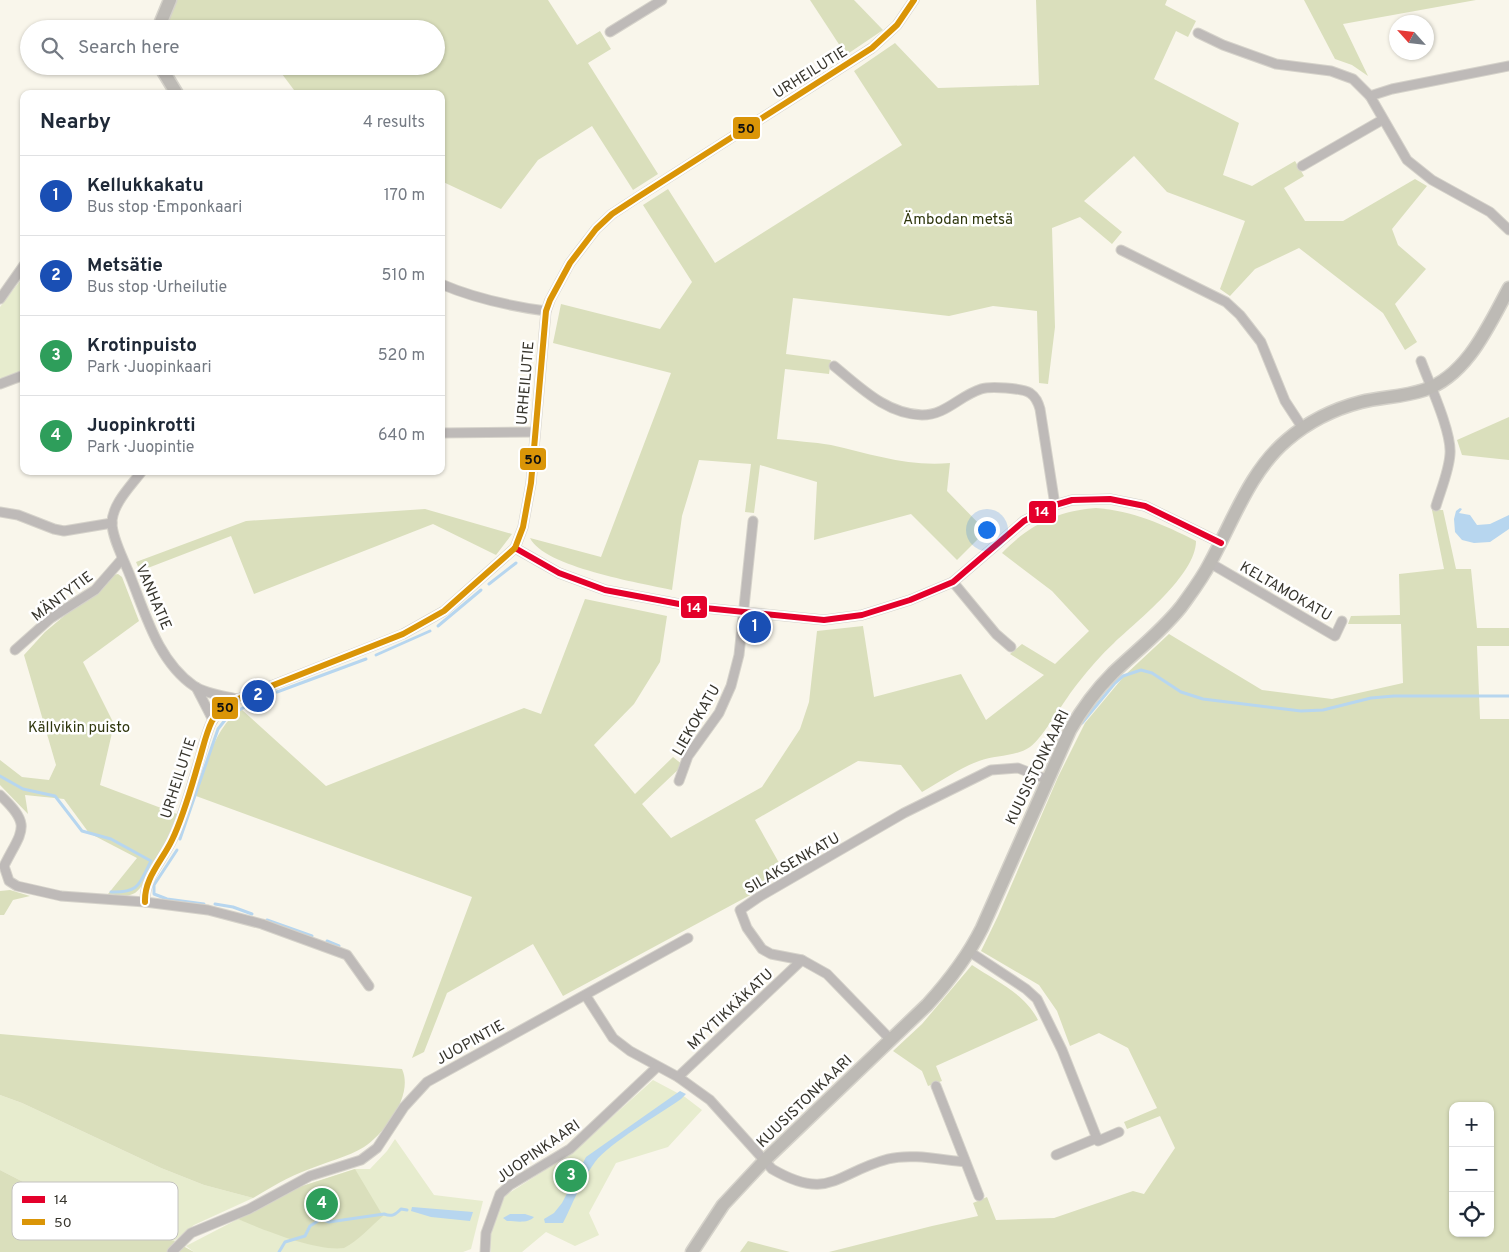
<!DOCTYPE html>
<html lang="en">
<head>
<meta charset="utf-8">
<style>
  body { margin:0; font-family:Overpass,sans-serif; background:#f6f6f7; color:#1f2937 }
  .controls { position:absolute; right:15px; bottom:15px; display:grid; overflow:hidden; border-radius:10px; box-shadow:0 1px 4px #0004 }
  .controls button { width:45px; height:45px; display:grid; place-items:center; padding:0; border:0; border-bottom:1px solid #e0e1e3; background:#fff; color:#1f2937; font:25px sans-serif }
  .compass { position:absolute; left:1389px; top:15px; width:45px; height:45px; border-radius:50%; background:#fff; box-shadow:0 1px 4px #0004; rotate:297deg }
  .you { position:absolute; left:986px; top:529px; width:18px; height:18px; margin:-12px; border:4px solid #fff; border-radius:50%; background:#1a73e8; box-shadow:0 0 0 8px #1a73e833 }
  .badge { display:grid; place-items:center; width:32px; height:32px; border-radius:50%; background:#7b7970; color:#fff; font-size:16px; font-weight:700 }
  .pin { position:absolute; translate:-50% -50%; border:2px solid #fff; box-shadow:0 1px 5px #0006 }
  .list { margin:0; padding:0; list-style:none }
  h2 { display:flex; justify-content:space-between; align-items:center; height:65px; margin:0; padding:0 20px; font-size:21px }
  h2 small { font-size:16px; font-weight:400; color:#747a83 }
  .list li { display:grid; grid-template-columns:32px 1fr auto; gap:15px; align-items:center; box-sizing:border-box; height:80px; padding:0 20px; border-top:1px solid #e0e1e3 }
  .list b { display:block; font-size:19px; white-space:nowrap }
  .list p { margin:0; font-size:16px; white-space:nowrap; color:#747a83 }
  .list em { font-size:16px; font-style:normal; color:#747a83 }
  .icon { flex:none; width:28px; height:28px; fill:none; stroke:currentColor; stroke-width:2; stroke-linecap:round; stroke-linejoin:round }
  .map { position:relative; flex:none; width:1509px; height:1252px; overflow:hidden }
  .search { position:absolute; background:#fff; box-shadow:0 1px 4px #0004; left:20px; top:20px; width:425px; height:55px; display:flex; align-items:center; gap:12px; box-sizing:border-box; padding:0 18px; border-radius:28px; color:#747a83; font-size:19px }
  .panel { position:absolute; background:#fff; box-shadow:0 1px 4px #0004; left:20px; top:90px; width:425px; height:385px; border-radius:10px }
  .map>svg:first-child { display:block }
  .green { fill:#e7ecce }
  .forest { fill:#dadfbc; fill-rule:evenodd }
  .water { fill:#b7d6ef }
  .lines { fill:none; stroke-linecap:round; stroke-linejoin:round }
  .stream { stroke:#b7d6ef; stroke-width:3 }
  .street-casing { stroke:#d5d2ca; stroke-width:11 }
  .secondary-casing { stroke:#d5d2ca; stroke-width:15 }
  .street { stroke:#bebab8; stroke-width:9 }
  .secondary { stroke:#bdbab5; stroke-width:12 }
  .bus-1-casing { stroke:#fff; stroke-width:10 }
  .bus-2-casing { stroke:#fff; stroke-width:10 }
  .bus-1 { stroke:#e4002b; stroke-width:6 }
  .bus-2 { stroke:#da9507; stroke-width:6 }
  .labels { text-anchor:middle; stroke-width:5; stroke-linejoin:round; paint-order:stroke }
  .street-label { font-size:15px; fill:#37352d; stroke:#fff }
  .park-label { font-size:15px; fill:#2f370d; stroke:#fff }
  .key { fill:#fff; stroke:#c3c2c0; stroke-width:1 }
  .key-label { font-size:14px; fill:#37352d }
  .line-badge { stroke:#fff; stroke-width:2 }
  .badge-label { font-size:14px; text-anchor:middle; font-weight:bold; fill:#fff }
  .pale-badge-label { font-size:14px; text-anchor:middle; font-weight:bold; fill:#111 }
</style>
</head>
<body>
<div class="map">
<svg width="1509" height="1252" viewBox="0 0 1509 1252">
  <rect width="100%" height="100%" fill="#f9f6eb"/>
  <g class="green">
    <path d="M24,276V373L0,381V307Z"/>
    <path d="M653,1080L685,1097L702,1110L668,1147L616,1163L589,1213L599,1235L575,1246L546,1232L522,1252H491C488,1232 495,1211 506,1195L573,1152Z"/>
    <path d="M0,1095L22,1103L161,1168L204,1185L253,1198L194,1225L174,1241L119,1219L66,1204L0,1170Z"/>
    <path d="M395,1139L434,1195L483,1201L471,1249L463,1252H194L186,1246L238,1219L244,1221L284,1192L355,1169H370L387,1151Z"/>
  </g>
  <g class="forest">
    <path d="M175,0H548L577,45L600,31L611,49L588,63L658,174L633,190L592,126L538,160L501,209L441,181V94H297L276,66H436V29H248L242,20L231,29H165Z"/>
    <path d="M810,0H854L883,30L846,55Z"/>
    <path d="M1036,0H1167L1165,5L1196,21L1188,37L1176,31L1154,79L1239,123L1223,175L1252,186L1295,161L1304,176L1284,188L1305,221H1343L1415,179L1427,186L1392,229L1398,245L1426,269L1395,304L1417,342L1405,350L1383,313L1299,248L1255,269L1230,296L1220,289L1245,221L1167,192L1134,156L1084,201L1122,232L1112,244L1080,217L1052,228L1055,327L1048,384L1039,383L1037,311L993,306L949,316L793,298L786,354L831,360L829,374L785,369L777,439C795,441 813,442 831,445C871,454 909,467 950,463L947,491L986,531L957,560L911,514L814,540L817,482L760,465L754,513L745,512L751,464L699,460L682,516L672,590C640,583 544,567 530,538L601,557L671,373L553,343L561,304L660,329L692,282L643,205L668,189L715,263L902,145L854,71L895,43L938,88L1039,85Z"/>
    <path d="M1304,0H1476L1343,24L1368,76L1352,65L1335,59Z"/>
    <path d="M1509,417V460L1462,455L1457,440Z"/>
    <path d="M1096,508C1133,511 1163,524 1196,541C1196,575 1137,621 1114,643C1101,655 1089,669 1078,683C1066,697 1043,738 1030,747C1015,757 995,755 979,761C959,768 940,782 922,792L901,765L858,761L755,820L783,870L752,888L754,893L563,996L533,944L447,993L424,1052L412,1058L472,897L196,796C207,765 213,729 241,709L326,786L524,708L541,714L585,599L667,616L660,662L634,704L594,745L635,794L673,757L683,765L642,804L671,838L762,787L800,729L809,702L817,631L863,626L874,697L961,674L986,720L1044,675L1010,654L1022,644L1055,664L1089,631L1052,591L1002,553C1029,525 1057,511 1096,508Z"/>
    <path d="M425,509L512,534L496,555L433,524L254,594L231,536L140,571L136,562L246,521Z"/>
    <path d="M1432,510H1443L1456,569H1471L1477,628H1509V646H1477L1480,719H1509V1252H829L932,1226L978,1216L973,1203L987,1197L996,1220L1054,1218L1133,1191L1144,1194L1175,1148L1160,1116L1127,1129L1124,1122L1157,1108L1128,1048L1099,1033L1070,1046L1057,1011L1039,985L981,951L998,916L1058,777L1085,723L1125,675L1169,634L1262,690L1332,699L1403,683L1401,624H1348L1351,616L1400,615L1399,574L1444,569ZM1453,1106H1490V1233H1453Z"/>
    <path d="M118,574L122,577L139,621L83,662L114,724L100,785L177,814C172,829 147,886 135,893C126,898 117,895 108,894L137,858L89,833L64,799L25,795L28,814L0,785V760L22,777L49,780L56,765L24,655L45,632L113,575Z"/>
    <path d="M10,890L30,896L13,900L4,915H0V891Z"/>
    <path d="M972,965C996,981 1025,994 1038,1020L936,1066L942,1081L928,1086L922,1071L893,1051L922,1024Z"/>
    <path d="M0,1034L402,1069C414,1095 385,1133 364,1147C348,1157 326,1162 307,1170C288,1177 270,1188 253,1198L204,1185L161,1168L22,1103L0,1095Z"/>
    <path d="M355,1169L383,1216C371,1226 358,1241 344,1248C318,1252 263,1230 238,1219L284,1192Z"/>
    <path d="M0,1170L66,1204L119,1219L174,1241L194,1252H0Z"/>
    <path d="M748,1241L790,1252H740Z"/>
  </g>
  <g class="water">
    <path d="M1460,508L1462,509L1459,513L1470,515L1477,525L1490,524L1509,515V529L1490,542L1474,543L1462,540L1455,532L1454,519L1456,511Z"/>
    <path d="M680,1091L686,1094L681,1099C660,1114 609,1143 595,1162C581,1181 573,1203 563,1223H545L544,1219L554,1213L562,1203L586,1157Z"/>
    <path d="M412,1207L473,1212L470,1221L431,1217L411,1211Z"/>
    <path d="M510,1214H525L534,1217C528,1224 515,1221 507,1221L503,1218Z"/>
  </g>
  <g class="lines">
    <g class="stream">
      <path d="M489,584L516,563"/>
      <path d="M438,626L481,590"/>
      <path d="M376,655L430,631"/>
      <path d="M277,692L366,659"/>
      <path d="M1082,723L1115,683L1123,676L1141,670L1152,673L1181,692L1203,699L1301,711L1323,710L1371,698L1394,696H1509"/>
      <path d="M0,776L23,789L55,796L82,831L111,839L151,861C139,884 140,893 111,892"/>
      <path d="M180,839L218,729L229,715L267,696"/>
      <path d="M177,850L154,885V894L167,899L204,904"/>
      <path d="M215,904L233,907L252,914"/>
      <path d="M267,920L312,936"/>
      <path d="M327,941L339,946"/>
      <path d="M279,1252L285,1242L305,1236L310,1226L321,1219L329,1222L384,1214C392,1217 395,1215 401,1209L407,1210"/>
    </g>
    <g class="street-casing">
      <g id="street">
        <path d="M610,32L662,0"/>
        <path d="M1198,33L1223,45L1276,64L1331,71L1353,79L1370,96L1407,160L1432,180L1490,212L1509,230"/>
        <path d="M1370,96L1392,89L1509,66"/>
        <path d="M1302,166L1382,120"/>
        <path d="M1121,250L1226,302L1240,315L1261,342L1285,401L1302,427"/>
        <path d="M441,284C476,299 509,306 546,311"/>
        <path d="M0,299L24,265"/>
        <path d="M1421,361C1429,383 1452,432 1450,454C1449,471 1441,489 1436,506"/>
        <path d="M834,366C860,387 886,414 922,415C946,415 959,396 981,389C990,386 1022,388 1030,393C1036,397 1038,402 1040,409L1055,505"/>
        <path d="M0,384L24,375"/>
        <path d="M441,433L535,432"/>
        <path d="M142,471C131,486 112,504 112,523C112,536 121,554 126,566C144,607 155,659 194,686C206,694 225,696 238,699"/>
        <path d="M0,512L18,515L54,529L64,531L112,523"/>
        <path d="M515,548L559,573L605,590L695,607L824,620L862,615L910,600L953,582L1024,521L1055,505L1072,500L1110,499L1145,506L1221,543"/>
        <path d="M1210,563L1335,636L1342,621"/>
        <path d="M953,582L996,634L1011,647"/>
        <path d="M15,650L51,618L95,590L122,559"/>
        <path d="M196,687L213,720"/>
        <path d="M679,781L688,756L719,713L731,686L739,655L753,521"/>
        <path d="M0,795C33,826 22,830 4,866L9,881L17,886L61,896L145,902L208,910L262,924L347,955L369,986"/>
        <path d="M145,902C144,878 162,861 172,840C184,815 191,788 199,761C203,748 206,733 212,721C218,711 229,705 238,699L403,634L444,611L515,548L523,527L531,483L546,311L550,300L570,263L596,229L612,214L638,197L872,48L897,25L914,0"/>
        <path d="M970,952L1026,989L1037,999L1062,1050L1098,1141L1119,1132"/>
        <path d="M586,996L613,1038L630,1051L678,1077L710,1100L772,1169C829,1202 836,1173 888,1159C911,1153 942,1160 965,1162"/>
        <path d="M891,1040L827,974L802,960L771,954L762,949L747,928L740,910L759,897L904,813L991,770L1018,768L1046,779"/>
        <path d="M678,1077L802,960"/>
        <path d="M936,1086L979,1196"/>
        <path d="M1056,1155L1097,1138"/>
        <path d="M172,1252L191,1233L249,1209L310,1176L361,1160L377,1148L404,1107L427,1082L688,938"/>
        <path d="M485,1252L486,1233L500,1194L510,1185L570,1149L657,1067"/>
      </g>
    </g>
    <g class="secondary-casing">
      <g id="secondary">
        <path d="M158,29L170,0"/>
        <path d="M160,66L177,94"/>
        <path d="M692,1252L723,1205L765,1160L927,1005C949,981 967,958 982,928L1070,730C1082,709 1096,690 1113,673C1136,651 1161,632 1181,607C1191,593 1202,579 1210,563C1233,521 1250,471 1287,440C1308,422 1334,409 1361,402C1381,397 1403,397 1424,390C1467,376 1489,325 1509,288"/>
      </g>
    </g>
    <use href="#street" class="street"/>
    <use href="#secondary" class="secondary"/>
    <g class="bus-1-casing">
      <path id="bus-1" d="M515,548L559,573L605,590L695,607L824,620L862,615L910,600L953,582L1024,521L1055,505L1072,500L1110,499L1145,506L1221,543"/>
    </g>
    <g class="bus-2-casing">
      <path id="bus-2" d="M145,902C144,878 162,861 172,840C184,815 191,788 199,761C203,748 206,733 212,721C218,711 229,705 238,699L403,634L444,611L515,548L523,527L531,483L546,311L550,300L570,263L596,229L612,214L638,197L872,48L897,25L914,0"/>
    </g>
    <use href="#bus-1" class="bus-1"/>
    <use href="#bus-2" class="bus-2"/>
  </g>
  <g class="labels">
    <g class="street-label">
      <text transform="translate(810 72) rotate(-32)" y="5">URHEILUTIE</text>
      <text transform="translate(525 383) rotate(-85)" y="5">URHEILUTIE</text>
      <text transform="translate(1286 591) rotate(30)" y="5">KELTAMOKATU</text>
      <text transform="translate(62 596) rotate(-37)" y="5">MÄNTYTIE</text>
      <text transform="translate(154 597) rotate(67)" y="5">VANHATIE</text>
      <text transform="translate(696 720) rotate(-60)" y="5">LIEKOKATU</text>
      <text transform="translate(1037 767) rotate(-64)" y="5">KUUSISTONKAARI</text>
      <text transform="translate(178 778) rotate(-72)" y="5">URHEILUTIE</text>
      <text transform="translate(792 863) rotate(-30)" y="5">SILAKSENKATU</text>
      <text transform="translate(730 1009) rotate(-43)" y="5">MYYTIKKÄKATU</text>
      <text transform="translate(470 1042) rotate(-29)" y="5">JUOPINTIE</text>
      <text transform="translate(804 1101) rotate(-44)" y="5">KUUSISTONKAARI</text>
      <text transform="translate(538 1151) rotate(-35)" y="5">JUOPINKAARI</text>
    </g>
    <g class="park-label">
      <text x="958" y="224">Ämbodan metsä</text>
      <text x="79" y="732">Källvikin puisto</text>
    </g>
  </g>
  <rect x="12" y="1182" width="166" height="58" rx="8" class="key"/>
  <rect x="22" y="1196" width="23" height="7" fill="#e4002b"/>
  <rect x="22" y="1219" width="23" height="6" fill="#da9507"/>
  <g class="key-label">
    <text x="54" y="1204">14</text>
    <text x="54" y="1227">50</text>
  </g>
  <g class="line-badge">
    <rect x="732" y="116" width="29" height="24" rx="5" fill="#da9507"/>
    <rect x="519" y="447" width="28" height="24" rx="5" fill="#da9507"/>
    <rect x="1028" y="500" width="29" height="24" rx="5" fill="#e4002b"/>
    <rect x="680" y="595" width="28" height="24" rx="5" fill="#e4002b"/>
    <rect x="211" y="696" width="28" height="24" rx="5" fill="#da9507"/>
  </g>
  <g class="badge-label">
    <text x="1042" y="516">14</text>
    <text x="694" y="612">14</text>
  </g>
  <g class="pale-badge-label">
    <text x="746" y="133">50</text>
    <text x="533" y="464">50</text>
    <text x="225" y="712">50</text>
  </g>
</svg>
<div class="controls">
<button>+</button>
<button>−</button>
<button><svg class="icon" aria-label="locate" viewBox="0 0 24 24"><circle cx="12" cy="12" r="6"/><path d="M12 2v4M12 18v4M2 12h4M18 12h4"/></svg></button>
</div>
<svg class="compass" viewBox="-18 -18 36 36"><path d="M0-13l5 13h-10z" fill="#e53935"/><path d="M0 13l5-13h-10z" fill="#747a83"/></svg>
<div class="you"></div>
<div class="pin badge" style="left:755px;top:627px;background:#1a4fb4">1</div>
<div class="pin badge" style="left:258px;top:696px;background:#1a4fb4">2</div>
<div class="pin badge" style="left:571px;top:1176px;background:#2e9e5b">3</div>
<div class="pin badge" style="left:322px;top:1204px;background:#2e9e5b">4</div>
<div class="search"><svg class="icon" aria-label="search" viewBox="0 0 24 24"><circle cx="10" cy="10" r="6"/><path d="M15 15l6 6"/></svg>Search here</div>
<section class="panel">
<h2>Nearby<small>4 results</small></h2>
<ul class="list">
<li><span class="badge" style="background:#1a4fb4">1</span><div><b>Kellukkakatu</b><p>Bus stop · Emponkaari</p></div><em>170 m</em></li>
<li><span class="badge" style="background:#1a4fb4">2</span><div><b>Metsätie</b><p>Bus stop · Urheilutie</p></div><em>510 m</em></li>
<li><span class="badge" style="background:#2e9e5b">3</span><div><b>Krotinpuisto</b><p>Park · Juopinkaari</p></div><em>520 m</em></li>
<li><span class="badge" style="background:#2e9e5b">4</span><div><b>Juopinkrotti</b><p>Park · Juopintie</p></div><em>640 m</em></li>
</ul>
</section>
</div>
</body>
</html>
